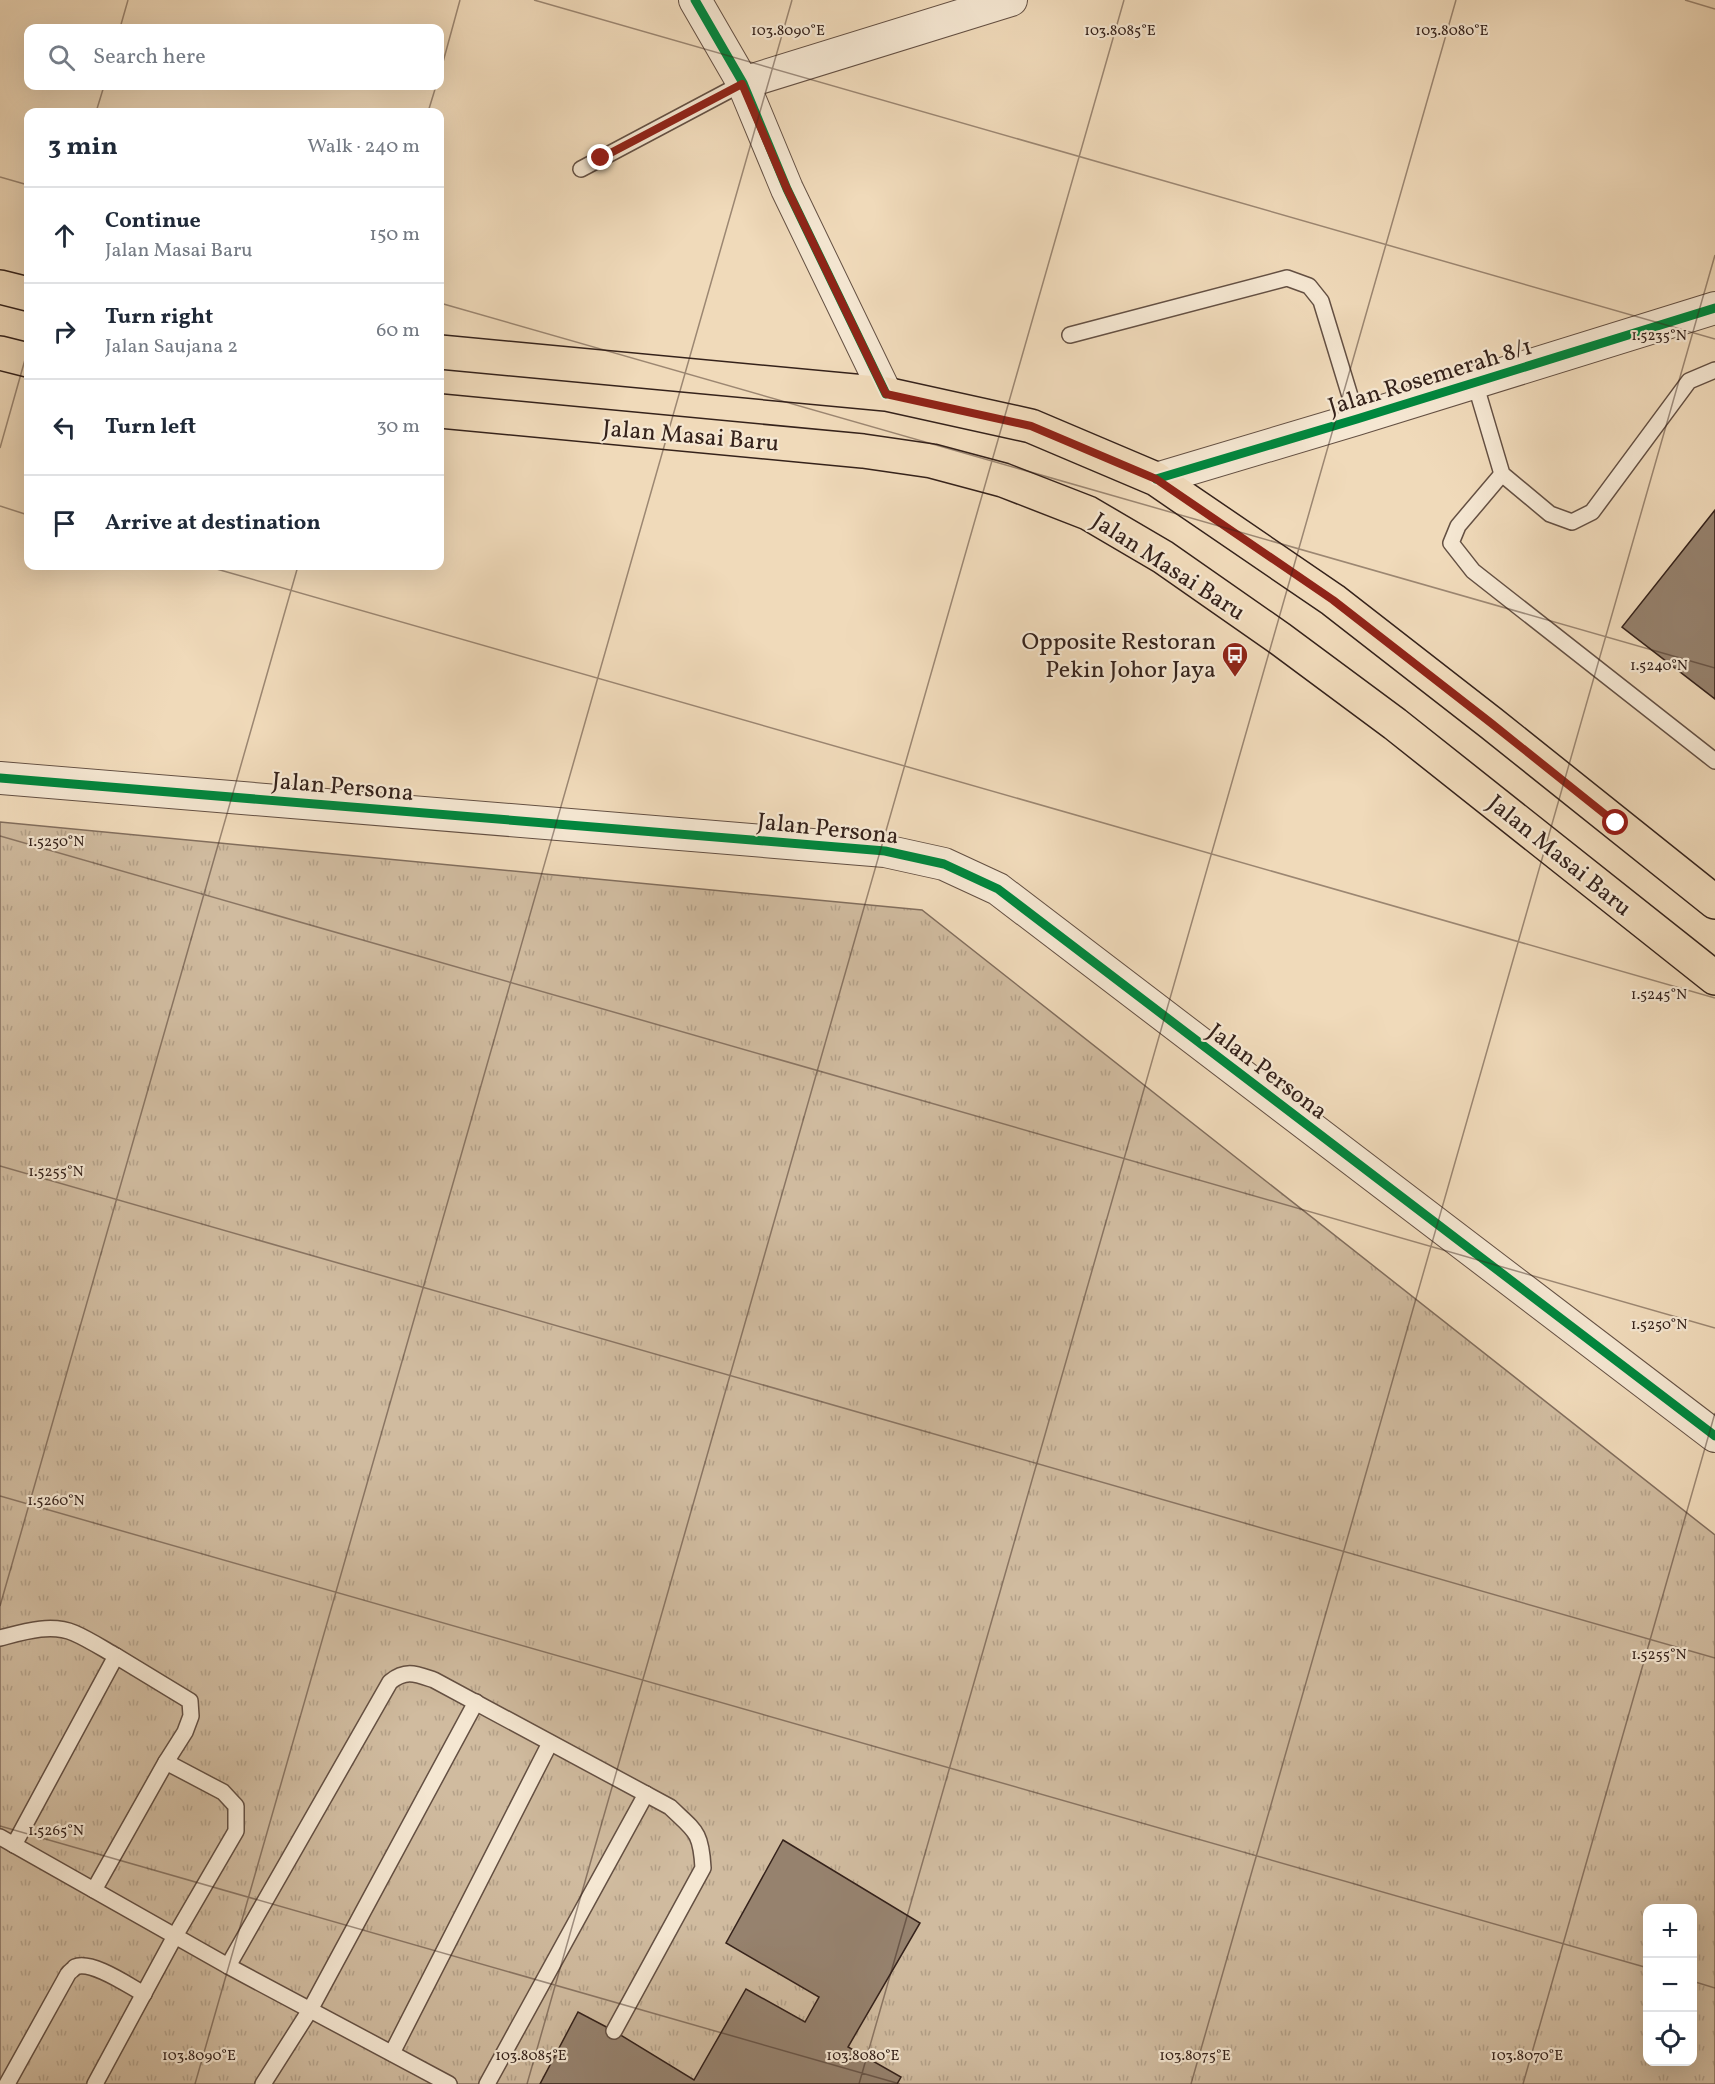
<!DOCTYPE html>
<html lang="en">
<head>
<meta charset="utf-8">
<style>
  body { margin:0; font-family:Vollkorn,serif; background:#f6f6f7; color:#1f2937 }
  .controls { position:absolute; right:18px; bottom:18px; display:grid; overflow:hidden; border-radius:12px; box-shadow:0 6px 24px #0002 }
  .controls button { width:54px; height:54px; display:grid; place-items:center; padding:0; border:0; border-bottom:2px solid #e0e1e3; background:#fff; color:#1f2937; font:30px sans-serif }
  .stop { position:absolute; width:18px; height:18px; margin:-14px; border:4px solid #8f2418; border-radius:50%; background:#fff }
  .stop.end { background:#8f2418; border-color:#fff; box-shadow:0 2px 6px #0008 }
  .list { margin:0; padding:0; list-style:none }
  h2 { display:flex; justify-content:space-between; align-items:center; height:78px; margin:0; padding:0 24px; font-size:26px }
  h2 small { font-size:20px; font-weight:400; color:#747a83 }
  .list li { display:grid; grid-template-columns:39px 1fr auto; gap:18px; align-items:center; box-sizing:border-box; height:96px; padding:0 24px; border-top:2px solid #e0e1e3 }
  .list b { display:block; font-size:22px; white-space:nowrap }
  .list p { margin:0; font-size:20px; white-space:nowrap; color:#747a83 }
  .list em { font-size:20px; font-style:normal; color:#747a83 }
  .icon { flex:none; width:33px; height:33px; fill:none; stroke:currentColor; stroke-width:2; stroke-linecap:round; stroke-linejoin:round }
  .map { position:relative; flex:none; width:1715px; height:2084px; overflow:hidden }
  .search { position:absolute; background:#fff; box-shadow:0 6px 24px #0002; left:24px; top:24px; width:420px; height:66px; display:flex; align-items:center; gap:15px; box-sizing:border-box; padding:0 21px; border-radius:12px; color:#747a83; font-size:22px }
  .panel { position:absolute; background:#fff; box-shadow:0 6px 24px #0002; left:24px; top:108px; width:420px; height:462px; border-radius:12px }
  .map>svg:first-child { display:block }
  .grass { fill:url(#grass-tufts); stroke:#826e5d; stroke-width:1.5; fill-rule:evenodd }
  .building { fill:#96826e; stroke:#35221b; stroke-width:1.5 }
  .lines { fill:none; stroke-linecap:round; stroke-linejoin:round }
  .lane-casing { stroke:#645043; stroke-width:18 }
  .street-casing { stroke:#645043; stroke-width:34 }
  .primary-casing { stroke:#35221b; stroke-width:36 }
  .lane { stroke:#f5e7d2; stroke-width:15 }
  .street { stroke:#f5e7d2; stroke-width:32 }
  .primary { stroke:#f0daba; stroke-width:33 }
  .cycleway-casing { stroke:#f5e7d2; stroke-width:13 }
  .cycleway { stroke:#00873e; stroke-width:9 }
  .route { stroke:#8f2418; stroke-width:8 }
  .ticks { fill:none; stroke:#35221b; stroke-width:1.5; stroke-opacity:0.45 }
  .labels { text-anchor:middle; stroke-width:4.5; stroke-linejoin:round; paint-order:stroke }
  .street-label { font-size:24px; fill:#35221b; stroke:#f5e7d2 }
  .poi-label { font-size:24px; fill:#35221b; stroke:#f5e7d2; text-anchor:end }
  .ticks-label { font-size:15px; text-anchor:middle; fill:#35221b; stroke:#f5e7d2; stroke-width:4.5; stroke-linejoin:round; paint-order:stroke }
</style>
</head>
<body>
<div class="map">
<svg width="1715" height="2084" viewBox="0 0 1715 2084">
  <defs>
    <pattern id="grass-tufts" width="24" height="20" patternUnits="userSpaceOnUse" patternTransform="scale(1.5)"><rect width="24" height="20" fill="#d0bb9f"/><path d="M3 7l-1-3M5 7V3M7 7l1-3M15 17l-1-3M17 17v-4M19 17l1-3" fill="none" stroke="#b3a088"/></pattern>
  </defs>
  <rect width="100%" height="100%" fill="#f0daba"/>
  <filter id="stains"><feTurbulence type="fractalNoise" baseFrequency=".00333" numOctaves="4"/><feColorMatrix values="0 0 0 0 .2 0 0 0 0 .09 0 0 0 0 .02 0 0 0 .5 -.17"/></filter>
  <radialGradient id="worn" r=".72"><stop offset=".6" stop-color="#630" stop-opacity="0"/><stop offset="1" stop-color="#630" stop-opacity=".3"/></radialGradient>
  <path class="grass" d="M0,822L922,910L1715,1535V2084H0ZM1648,1908H1692V2062H1648Z"/>
  <g class="building">
    <path d="M1715,510V699L1622,627Z"/>
    <path d="M783,1840L920,1923L848,2047L901,2077L897,2084H540L578,2012L614,2031L694,2080L746,1989L805,2022L819,1997L726,1943Z"/>
  </g>
  <g class="lines">
    <g class="lane-casing">
      <g id="lane">
        <path d="M581,169L743,83"/>
        <path d="M1070,335L1287,278L1309,286L1321,301L1357,419"/>
        <path d="M1475,383L1502,474L1550,514L1572,522L1592,512L1689,381L1715,370"/>
        <path d="M1502,474L1458,526L1451,543L1473,571L1715,761"/>
        <path d="M0,1638C23,1632 51,1623 74,1633C88,1639 102,1648 116,1656"/>
        <path d="M0,1837L228,1966L449,2084"/>
        <path d="M14,1845L116,1656L190,1701L191,1716L185,1732L166,1762"/>
        <path d="M94,1890L166,1762L223,1792L236,1806V1831L175,1936L95,2084"/>
        <path d="M228,1966L390,1682C406,1669 416,1674 434,1680L670,1807C695,1831 701,1831 703,1868L614,2031"/>
        <path d="M392,2053L550,1743"/>
        <path d="M7,2084L68,1974C68,1973 75,1968 75,1967C92,1960 129,1986 144,1994"/>
        <path d="M263,2084L310,2010L476,1702"/>
        <path d="M487,2084L646,1794"/>
      </g>
    </g>
    <g class="street-casing">
      <g id="street">
        <path d="M695,0L743,83L787,189L886,394"/>
        <path d="M743,83L1011,0"/>
        <path d="M1156,479L1357,419L1715,308"/>
        <path d="M0,778L885,851L944,864L998,889L1715,1436"/>
      </g>
    </g>
    <g class="primary-casing">
      <g id="primary">
        <path d="M0,287L28,294"/>
        <path d="M440,352L886,394L1031,426L1156,479L1333,600L1491,723L1715,902"/>
        <path d="M0,353L28,360"/>
        <path d="M440,411L863,451L932,461L1003,480L1088,513L1163,557L1279,638L1395,724L1715,978"/>
      </g>
    </g>
    <use href="#lane" class="lane"/>
    <use href="#street" class="street"/>
    <use href="#primary" class="primary"/>
    <g class="cycleway-casing">
      <g id="cycleway">
        <path d="M695,0L743,83L787,189L886,394"/>
        <path d="M1156,479L1357,419L1715,308"/>
        <path d="M0,778L885,851L944,864L998,889L1715,1436"/>
      </g>
    </g>
    <use href="#cycleway" class="cycleway"/>
  </g>
  <g class="lines">
    <path class="route" d="M601,158L742,84L787,189L886,394L1031,426L1156,479L1333,600L1491,723L1616,823"/>
  </g>
  <path class="ticks" d="M534,0L1715,339M1685,0L1715,9M120,28L128,0M440,73L460,0M96,112L104,86M428,112L436,86M0,177L28,185M440,303L1715,668M0,448L28,349M0,506L28,515M206,566L1715,998M0,836L1715,1328M0,1166L1715,1658M0,1496L1648,1968M0,1606L298,566M0,1826L900,2084M1692,1981L1715,1988M195,2084L792,0M527,2084L1124,0M859,2084L1456,0M1191,2084L1715,255M1523,2084L1715,1413"/>
  <defs>
    <g id="bus-pin" transform="scale(1.35)"><path d="M0 17L-7.5 6A9.5 9.5 0 1 1 7.5 6Z" fill="#8f2418" stroke="#f5e7d2"/><path d="M-5-6H5V4H4V6H2V4H-2V6H-4V4H-5ZM-3.5-4V0h7V-4ZM-3.5 1.2v1.5H-2V1.2ZM2 1.2v1.5H3.5V1.2Z" fill="#fff"/></g>
  </defs>
  <g fill-rule="evenodd">
    <use href="#bus-pin" x="1235" y="655"/>
  </g>
  <g class="labels">
    <g class="street-label">
      <text transform="translate(1430 376) rotate(-17)" y="8">Jalan Rosemerah 8/1</text>
      <text transform="translate(691 435) rotate(5)" y="8">Jalan Masai Baru</text>
      <text transform="translate(1169 566) rotate(33)" y="8">Jalan Masai Baru</text>
      <text transform="translate(343 786) rotate(5)" y="8">Jalan Persona</text>
      <text transform="translate(828 828) rotate(6)" y="8">Jalan Persona</text>
      <text transform="translate(1560 855) rotate(39)" y="8">Jalan Masai Baru</text>
      <text transform="translate(1268 1071) rotate(37)" y="8">Jalan Persona</text>
    </g>
    <g class="poi-label">
      <text x="1216" y="649">Opposite Restoran<tspan x="1216" dy="28">Pekin Johor Jaya</tspan></text>
    </g>
  </g>
  <g class="ticks-label">
    <text x="788" y="35">103.8090°E</text>
    <text x="1120" y="35">103.8085°E</text>
    <text x="1452" y="35">103.8080°E</text>
    <text x="1659" y="340">1.5235°N</text>
    <text x="1659" y="670">1.5240°N</text>
    <text x="56" y="846">1.5250°N</text>
    <text x="1659" y="999">1.5245°N</text>
    <text x="56" y="1176">1.5255°N</text>
    <text x="1659" y="1329">1.5250°N</text>
    <text x="56" y="1505">1.5260°N</text>
    <text x="1659" y="1659">1.5255°N</text>
    <text x="56" y="1835">1.5265°N</text>
    <text x="199" y="2060">103.8090°E</text>
    <text x="531" y="2060">103.8085°E</text>
    <text x="863" y="2060">103.8080°E</text>
    <text x="1195" y="2060">103.8075°E</text>
    <text x="1527" y="2060">103.8070°E</text>
  </g>
  <rect width="100%" height="100%" filter="url(#stains)"/>
  <rect width="100%" height="100%" fill="url(#worn)"/>
</svg>
<div class="controls">
<button>+</button>
<button>−</button>
<button><svg class="icon" aria-label="locate" viewBox="0 0 24 24"><circle cx="12" cy="12" r="6"/><path d="M12 2v4M12 18v4M2 12h4M18 12h4"/></svg></button>
</div>
<div class="stop" style="left:1616px;top:823px"></div>
<div class="stop end" style="left:601px;top:158px"></div>
<div class="search"><svg class="icon" aria-label="search" viewBox="0 0 24 24"><circle cx="10" cy="10" r="6"/><path d="M15 15l6 6"/></svg>Search here</div>
<section class="panel">
<h2>3 min<small>Walk · 240 m</small></h2>
<ul class="list">
<li><svg class="icon" aria-label="ahead" viewBox="0 0 24 24"><path d="M12 20V5M6 11l6-6 6 6"/></svg><div><b>Continue</b><p>Jalan Masai Baru</p></div><em>150 m</em></li>
<li><svg class="icon" aria-label="right" viewBox="0 0 24 24"><path d="M7 20v-9h11M14 6l5 5-5 5"/></svg><div><b>Turn right</b><p>Jalan Saujana 2</p></div><em>60 m</em></li>
<li><svg class="icon" aria-label="left" viewBox="0 0 24 24"><path d="M17 20v-9H6M10 6l-5 5 5 5"/></svg><div><b>Turn left</b></div><em>30 m</em></li>
<li><svg class="icon" aria-label="arrive" viewBox="0 0 24 24"><path d="M6 21V4h12l-3 4 3 4H6"/></svg><div><b>Arrive at destination</b></div></li>
</ul>
</section>
</div>
</body>
</html>
